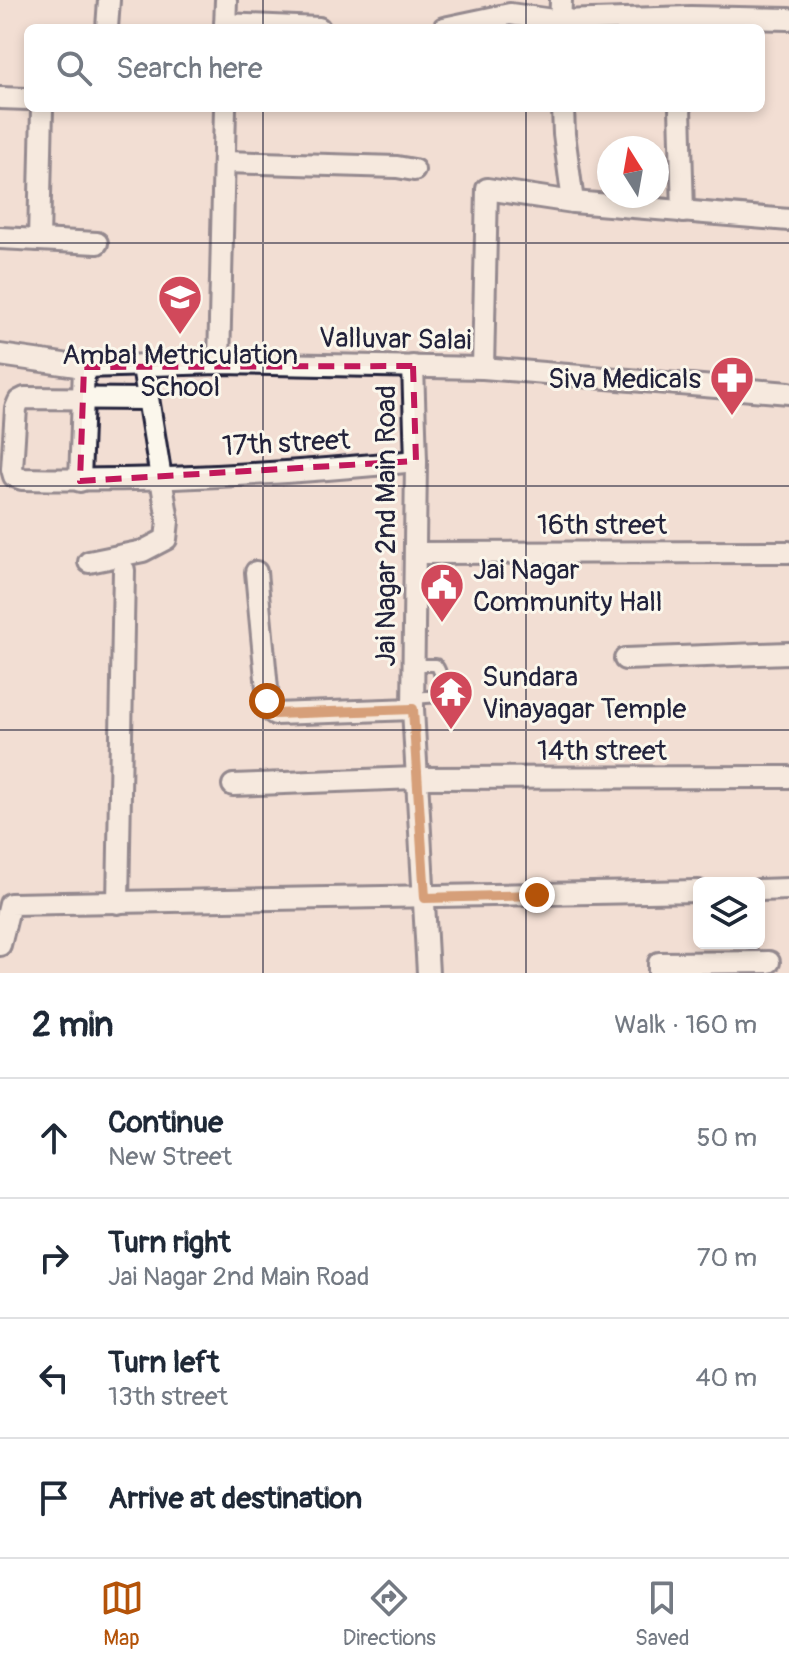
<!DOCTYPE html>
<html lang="en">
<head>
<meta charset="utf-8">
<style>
  body { margin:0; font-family:Pangolin,sans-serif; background:#f6f6f7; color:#1f2937 }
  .controls { position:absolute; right:24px; bottom:24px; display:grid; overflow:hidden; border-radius:12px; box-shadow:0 4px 12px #0003 }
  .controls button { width:72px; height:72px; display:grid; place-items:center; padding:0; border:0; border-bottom:2px solid #e0e1e3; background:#fff; color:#1f2937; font:40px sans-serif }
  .compass { position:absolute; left:597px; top:136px; width:72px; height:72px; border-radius:50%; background:#fff; box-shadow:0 4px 12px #0003; rotate:349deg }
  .stop { position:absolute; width:24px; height:24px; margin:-18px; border:6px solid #b45309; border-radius:50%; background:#fff }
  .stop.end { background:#b45309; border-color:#fff; box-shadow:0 2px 8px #0008 }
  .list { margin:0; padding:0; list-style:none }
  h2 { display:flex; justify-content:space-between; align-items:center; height:104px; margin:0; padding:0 32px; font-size:34px }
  h2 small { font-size:26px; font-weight:400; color:#747a83 }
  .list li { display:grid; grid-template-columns:52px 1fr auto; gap:24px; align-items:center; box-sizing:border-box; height:120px; padding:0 32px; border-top:2px solid #e0e1e3 }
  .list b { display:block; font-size:30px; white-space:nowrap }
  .list p { margin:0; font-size:26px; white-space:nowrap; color:#747a83 }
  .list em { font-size:26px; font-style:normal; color:#747a83 }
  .icon { flex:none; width:44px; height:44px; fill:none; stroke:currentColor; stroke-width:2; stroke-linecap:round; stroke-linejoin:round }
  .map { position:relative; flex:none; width:789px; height:973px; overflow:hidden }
  .search { position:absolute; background:#fff; box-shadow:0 4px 12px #0003; left:24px; right:24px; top:24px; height:88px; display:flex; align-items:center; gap:20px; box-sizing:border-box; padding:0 28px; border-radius:12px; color:#747a83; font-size:30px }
  .sheet { height:584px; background:#fff }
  nav { display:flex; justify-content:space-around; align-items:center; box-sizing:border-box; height:112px; border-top:2px solid #e0e1e3; background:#fff; font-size:22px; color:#747a83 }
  nav a { display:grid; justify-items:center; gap:4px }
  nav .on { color:#b45309 }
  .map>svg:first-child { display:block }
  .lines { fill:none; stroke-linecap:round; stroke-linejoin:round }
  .service-casing { stroke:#22223b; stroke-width:16 }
  .minor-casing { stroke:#22223b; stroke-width:26 }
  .service { stroke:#fbf7ec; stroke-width:10 }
  .minor { stroke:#fbf7ec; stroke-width:20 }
  .route { stroke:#b45309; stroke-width:10 }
  .marked { fill:none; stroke:#c2185b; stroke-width:6; stroke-dasharray:16 10; stroke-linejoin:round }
  .grid { fill:none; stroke:#22223b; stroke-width:2; stroke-opacity:0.55 }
  .labels { text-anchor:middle; stroke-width:6; stroke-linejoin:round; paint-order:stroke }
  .street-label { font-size:28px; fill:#22223b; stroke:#fbf7ec }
  .poi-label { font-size:28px; fill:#22223b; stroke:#fbf7ec; text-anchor:start }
</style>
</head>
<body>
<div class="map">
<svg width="789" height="973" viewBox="0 0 789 973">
  <rect width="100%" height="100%" fill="#f2ded3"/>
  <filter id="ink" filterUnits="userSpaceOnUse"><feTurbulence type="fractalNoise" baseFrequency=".0125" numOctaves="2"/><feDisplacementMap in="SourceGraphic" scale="16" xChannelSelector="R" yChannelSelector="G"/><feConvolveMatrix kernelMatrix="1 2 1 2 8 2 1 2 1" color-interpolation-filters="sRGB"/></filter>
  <g filter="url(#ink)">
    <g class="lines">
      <g class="service-casing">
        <path id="service" d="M413,698L440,696C443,687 442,672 436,665H413"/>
      </g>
      <g class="minor-casing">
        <g id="minor">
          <path d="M225,24L319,28"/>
          <path d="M107,28L109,0"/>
          <path d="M225,28L226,0"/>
          <path d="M444,28L510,14L560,21L691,17L789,19"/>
          <path d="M560,28L561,0"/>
          <path d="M0,98L28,99"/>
          <path d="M563,108L564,134L573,202"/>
          <path d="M680,108L683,212"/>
          <path d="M225,162L397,167L414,170"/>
          <path d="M0,238L97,243"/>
          <path d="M39,240L42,108"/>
          <path d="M0,355L84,367L219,363L483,368L789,393"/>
          <path d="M219,363L225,108"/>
          <path d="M413,366L416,461L413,709L428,973"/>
          <path d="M483,368L487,189L573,202L789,220"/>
          <path d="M147,399L25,398L19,401L16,408L12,469L14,476L22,479C153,482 286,474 416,461"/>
          <path d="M80,481L84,367"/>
          <path d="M415,553L789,552"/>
          <path d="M89,562L143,551L166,539L168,521L143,367"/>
          <path d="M256,572L269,710L275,714L413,709"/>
          <path d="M625,659L789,653"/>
          <path d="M233,785L416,778L789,777"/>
          <path d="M759,890L789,889"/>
          <path d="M118,903L124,570"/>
          <path d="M0,945L10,904L699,891"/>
          <path d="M659,973V963L769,962"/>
        </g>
      </g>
      <use href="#service" class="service"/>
      <use href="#minor" class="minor"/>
    </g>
  </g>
  <g class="lines" filter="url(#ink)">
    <path class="route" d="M267,701L269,710L275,714L413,709L425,898L537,895"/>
  </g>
  <path d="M0 0H789V973H0ZM413,366L416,461L80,481L84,367Z" fill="#f2ded3" fill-opacity=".55" fill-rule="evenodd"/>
  <path class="marked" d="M413,366L416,461L80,481L84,367Z"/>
  <path class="grid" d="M263,0V28M526,0V28M263,108V973M526,108V973M0,243H789M0,486H789M0,730H789"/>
  <defs>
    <g id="school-pin" transform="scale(2.3)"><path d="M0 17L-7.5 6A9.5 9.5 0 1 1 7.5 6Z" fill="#d1495b" stroke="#fbf7ec"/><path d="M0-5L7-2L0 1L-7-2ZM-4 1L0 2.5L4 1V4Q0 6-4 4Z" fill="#fff"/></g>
    <g id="pharmacy-pin" transform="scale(2.3)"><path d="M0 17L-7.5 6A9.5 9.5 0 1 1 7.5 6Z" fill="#d1495b" stroke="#fbf7ec"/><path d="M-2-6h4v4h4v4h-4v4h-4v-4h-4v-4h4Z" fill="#fff"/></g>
    <g id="civic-pin" transform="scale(2.3)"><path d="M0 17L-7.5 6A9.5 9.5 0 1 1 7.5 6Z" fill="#d1495b" stroke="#fbf7ec"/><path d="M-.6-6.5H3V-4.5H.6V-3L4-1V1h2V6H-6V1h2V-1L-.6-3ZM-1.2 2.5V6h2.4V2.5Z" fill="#fff"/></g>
    <g id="temple-pin" transform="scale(2.3)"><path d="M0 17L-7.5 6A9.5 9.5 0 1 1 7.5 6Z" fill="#d1495b" stroke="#fbf7ec"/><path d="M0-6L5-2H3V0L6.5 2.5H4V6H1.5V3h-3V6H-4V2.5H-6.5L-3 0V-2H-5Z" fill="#fff"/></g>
  </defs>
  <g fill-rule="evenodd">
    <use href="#school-pin" x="180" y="297"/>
    <use href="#pharmacy-pin" x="732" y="378"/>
    <use href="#civic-pin" x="442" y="585"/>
    <use href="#temple-pin" x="451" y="692"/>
  </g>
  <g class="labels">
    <g class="street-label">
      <text transform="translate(395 338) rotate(1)" y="10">Valluvar Salai</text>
      <text transform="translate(286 442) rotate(-3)" y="10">17th street</text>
      <text x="602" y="534">16th street</text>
      <text transform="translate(385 526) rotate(-90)" y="10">Jai Nagar 2nd Main Road</text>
      <text x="602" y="760">14th street</text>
    </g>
    <g class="poi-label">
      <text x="180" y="364" text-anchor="middle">Ambal Metriculation<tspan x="180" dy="32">School</tspan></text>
      <text x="701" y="388" text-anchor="end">Siva Medicals</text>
      <text x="473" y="579">Jai Nagar<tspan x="473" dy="32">Community Hall</tspan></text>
      <text x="482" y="686">Sundara<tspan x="482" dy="32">Vinayagar Temple</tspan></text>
    </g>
  </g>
</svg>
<div class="controls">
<button><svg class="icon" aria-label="layers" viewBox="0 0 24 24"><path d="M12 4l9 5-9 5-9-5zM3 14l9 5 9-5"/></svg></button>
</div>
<svg class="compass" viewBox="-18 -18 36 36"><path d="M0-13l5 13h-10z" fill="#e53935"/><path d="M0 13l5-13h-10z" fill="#747a83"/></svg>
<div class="stop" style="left:267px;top:701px"></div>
<div class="stop end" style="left:537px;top:895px"></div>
<div class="search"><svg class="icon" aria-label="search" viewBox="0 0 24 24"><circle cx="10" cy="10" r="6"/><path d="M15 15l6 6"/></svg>Search here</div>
</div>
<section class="sheet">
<h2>2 min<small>Walk · 160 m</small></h2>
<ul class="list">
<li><svg class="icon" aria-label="ahead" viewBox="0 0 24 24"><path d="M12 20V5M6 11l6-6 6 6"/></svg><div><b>Continue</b><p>New Street</p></div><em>50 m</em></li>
<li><svg class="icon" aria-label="right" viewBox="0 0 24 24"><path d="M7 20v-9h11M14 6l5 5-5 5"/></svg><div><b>Turn right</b><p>Jai Nagar 2nd Main Road</p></div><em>70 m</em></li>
<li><svg class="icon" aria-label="left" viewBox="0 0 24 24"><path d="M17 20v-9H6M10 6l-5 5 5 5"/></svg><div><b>Turn left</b><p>13th street</p></div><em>40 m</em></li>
<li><svg class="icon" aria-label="arrive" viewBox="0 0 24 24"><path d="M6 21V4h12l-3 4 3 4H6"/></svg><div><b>Arrive at destination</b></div></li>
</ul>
</section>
<nav>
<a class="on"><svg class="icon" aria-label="map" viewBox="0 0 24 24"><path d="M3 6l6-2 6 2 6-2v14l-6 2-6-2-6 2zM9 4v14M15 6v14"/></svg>Map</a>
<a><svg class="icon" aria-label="directions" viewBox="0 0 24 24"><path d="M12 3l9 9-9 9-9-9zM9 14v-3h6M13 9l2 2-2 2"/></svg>Directions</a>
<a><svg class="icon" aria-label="saved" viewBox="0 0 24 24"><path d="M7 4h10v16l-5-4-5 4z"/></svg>Saved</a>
</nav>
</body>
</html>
